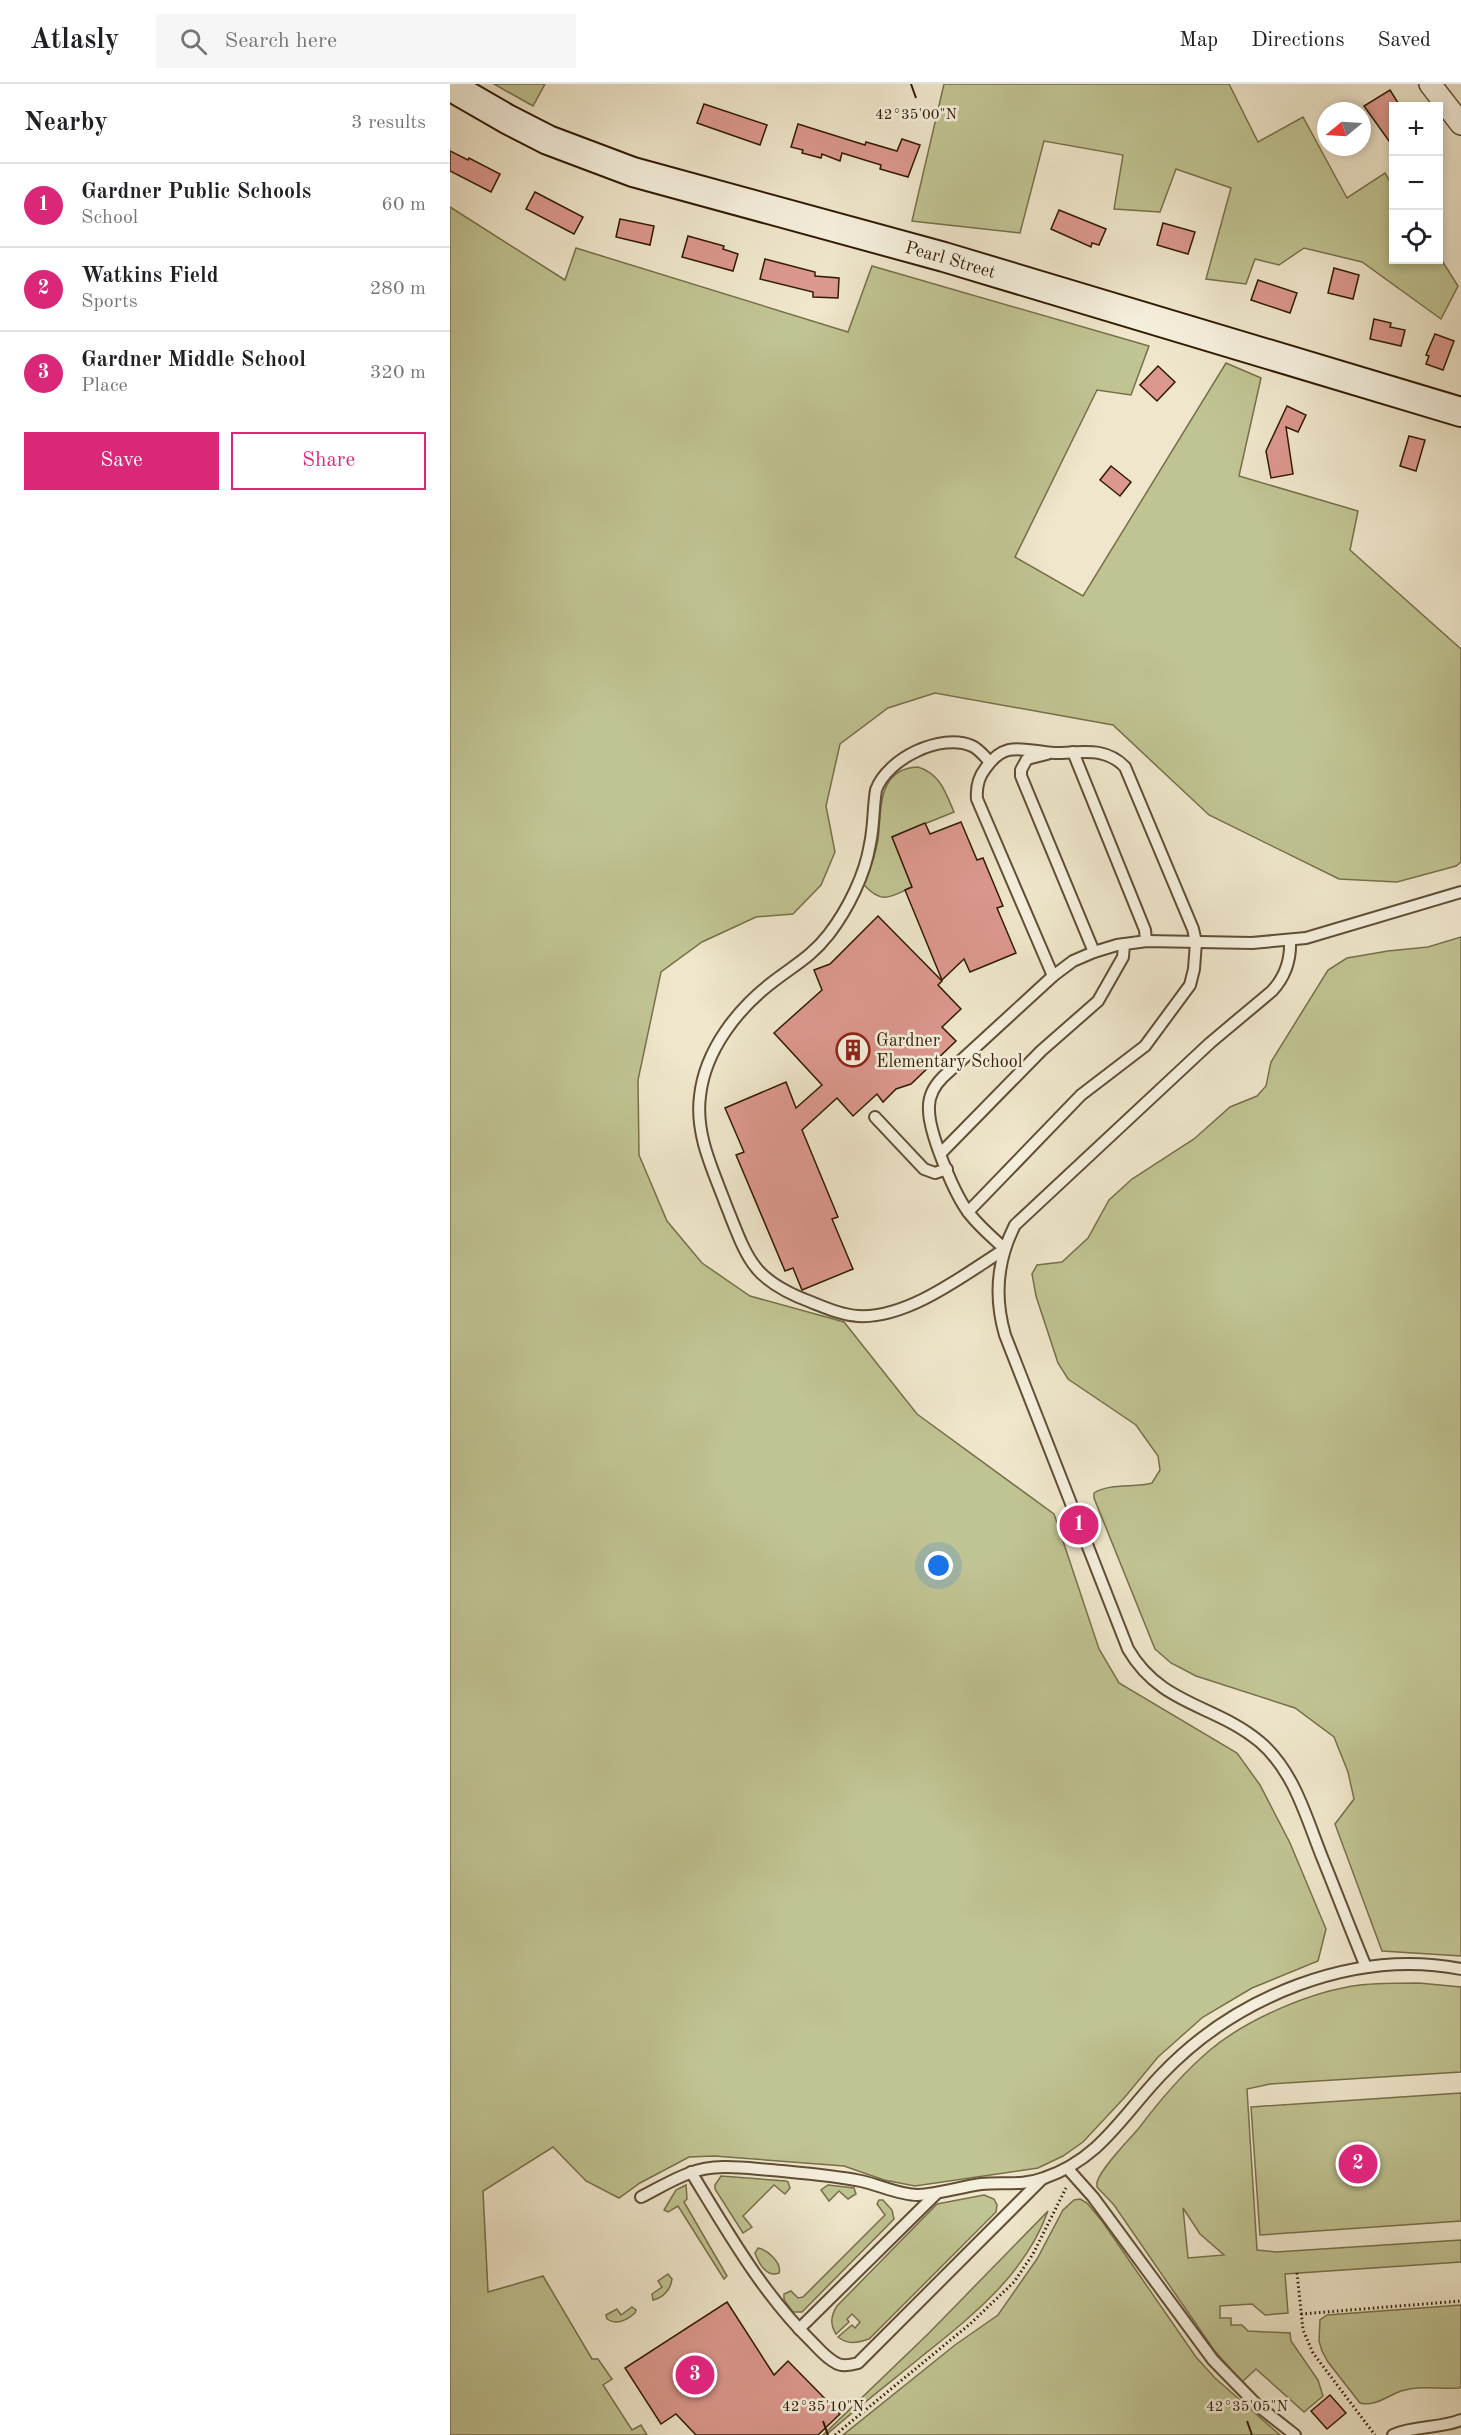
<!DOCTYPE html>
<html lang="en">
<head>
<meta charset="utf-8">
<style>
  body { margin:0; font-family:"Old Standard TT",serif; background:#f6f6f6; color:#202124 }
  .controls { position:absolute; right:18px; top:18px; display:grid; overflow:hidden; border-radius:0px; box-shadow:0 3px 9px #0003 }
  .controls button { width:54px; height:54px; display:grid; place-items:center; padding:0; border:0; border-bottom:2px solid #e0e0e0; background:#fff; color:#202124; font:30px sans-serif }
  .compass { position:absolute; left:867px; top:18px; width:54px; height:54px; border-radius:50%; background:#fff; box-shadow:0 3px 9px #0003; rotate:252deg }
  .you { position:absolute; left:489px; top:1482px; width:21px; height:21px; margin:-15px; border:4px solid #fff; border-radius:50%; background:#1a73e8; box-shadow:0 0 0 9px #1a73e833 }
  .badge { display:grid; place-items:center; width:39px; height:39px; border-radius:50%; background:#db2777; color:#fff; font-size:20px; font-weight:700 }
  .pin { position:absolute; translate:-50% -50%; border:3px solid #fff; box-shadow:0 2px 6px #0006 }
  .list { margin:0; padding:0; list-style:none }
  h2 { display:flex; justify-content:space-between; align-items:center; height:78px; margin:0; padding:0 24px; font-size:26px }
  h2 small { font-size:20px; font-weight:400; color:#757577 }
  .list li { display:grid; grid-template-columns:39px 1fr auto; gap:18px; align-items:center; box-sizing:border-box; height:84px; padding:0 24px; border-top:2px solid #e0e0e0 }
  .list b { display:block; font-size:22px; white-space:nowrap }
  .list p { margin:0; font-size:20px; white-space:nowrap; color:#757577 }
  .list em { font-size:20px; font-style:normal; color:#757577 }
  .actions { display:flex; gap:12px; padding:18px 24px }
  .actions a { flex:1; padding:14px 0; border:2px solid #db2777; border-radius:0px; text-align:center; font-size:21px; color:#db2777 }
  .actions .main { background:#db2777; color:#fff }
  .icon { flex:none; width:33px; height:33px; fill:none; stroke:currentColor; stroke-width:2; stroke-linecap:round; stroke-linejoin:round }
  .map { position:relative; flex:none; width:1011px; height:2351px; overflow:hidden }
  header { display:flex; align-items:center; gap:36px; box-sizing:border-box; height:84px; padding:0 30px; background:#fff; border-bottom:2px solid #e0e0e0 }
  header strong { font-size:28px }
  nav { display:flex; gap:33px; margin-inline-start:auto; font-size:21px }
  .search { width:420px; height:54px; background:#f6f6f6; display:flex; align-items:center; gap:15px; box-sizing:border-box; padding:0 21px; border-radius:0px; color:#757577; font-size:22px }
  main { display:flex }
  aside { flex:1; background:#fff }
  .map>svg:first-child { display:block }
  .green { fill:#c0c392; stroke:#786f4a; stroke-width:1.5; fill-rule:evenodd }
  .building { fill:#dc988e; stroke:#311b03; stroke-width:1.5 }
  .lines { fill:none; stroke-linecap:round; stroke-linejoin:round }
  .service-casing { stroke:#604e35; stroke-width:14 }
  .minor-casing { stroke:#604e35; stroke-width:24 }
  .secondary-casing { stroke:#311b03; stroke-width:32 }
  .path { stroke:#311b03; stroke-width:3; stroke-dasharray:1.5 3; stroke-linecap:butt }
  .service { stroke:#f5efdd; stroke-width:10 }
  .minor { stroke:#f5efdd; stroke-width:21 }
  .secondary { stroke:#f5efdd; stroke-width:28 }
  .ticks { fill:none; stroke:#311b03; stroke-width:2 }
  .labels { text-anchor:middle; stroke-width:5; stroke-linejoin:round; paint-order:stroke }
  .street-label { font-size:18px; fill:#311b03; stroke:#f5efdd }
  .poi-label { font-size:18px; fill:#311b03; stroke:#f5efdd; text-anchor:start }
  .ticks-label { font-size:15px; text-anchor:middle; fill:#311b03; stroke:#f5efdd; stroke-width:5; stroke-linejoin:round; paint-order:stroke }
</style>
</head>
<body>
<header>
<strong>Atlasly</strong>
<div class="search"><svg class="icon" aria-label="search" viewBox="0 0 24 24"><circle cx="10" cy="10" r="6"/><path d="M15 15l6 6"/></svg>Search here</div>
<nav><a>Map</a><a>Directions</a><a>Saved</a></nav>
</header>
<main>
<aside>
<h2>Nearby<small>3 results</small></h2>
<ul class="list">
<li><span class="badge">1</span><div><b>Gardner Public Schools</b><p>School</p></div><em>60 m</em></li>
<li><span class="badge">2</span><div><b>Watkins Field</b><p>Sports</p></div><em>280 m</em></li>
<li><span class="badge">3</span><div><b>Gardner Middle School</b><p>Place</p></div><em>320 m</em></li>
</ul>
<div class="actions"><a class="main">Save</a><a>Share</a></div>
</aside>
<div class="map">
<svg width="1011" height="2351" viewBox="0 0 1011 2351">
  <rect width="100%" height="100%" fill="#efe6cb"/>
  <filter id="stains"><feTurbulence type="fractalNoise" baseFrequency=".00333" numOctaves="4"/><feColorMatrix values="0 0 0 0 .2 0 0 0 0 .09 0 0 0 0 .02 0 0 0 .5 -.17"/></filter>
  <radialGradient id="worn" r=".72"><stop offset=".6" stop-color="#630" stop-opacity="0"/><stop offset="1" stop-color="#630" stop-opacity=".3"/></radialGradient>
  <g class="green">
    <path d="M44,0H95L83,22Z"/>
    <path d="M494,0H779L808,58L853,33L897,114L935,89L943,103L944,176H988L989,172L1008,202L991,235L912,178L854,164L829,181L805,175L796,200L756,195L781,104L726,85L710,128L664,125L673,71L594,57L570,149L462,137Z"/>
    <path d="M0,123L115,196L126,164L398,248L422,182L699,262L681,311L647,306L565,473L633,512L776,279L811,294L789,392L908,427L900,466L1011,565V778L1006,782L947,798L889,795L759,731L663,641L485,609L438,624L390,660L376,722L385,768L371,801L343,830L306,833L252,858L211,888L188,996L189,1071L217,1137L252,1179L300,1212L394,1238L467,1330L604,1430L649,1565L669,1599L787,1669L810,1701L840,1759L876,1845L868,1877L802,1904L753,1933L708,1973L675,2013L633,2058L613,2072L588,2084L465,2102L434,2096L394,2082L264,2072L239,2073L190,2099L169,2114L136,2097L103,2063L33,2107L38,2208L93,2192L142,2275H148L162,2295L153,2301L182,2346L191,2341L197,2351H0Z"/>
    <path d="M468,683C490,690 495,707 504,728L442,753L462,803C440,813 433,821 414,801C420,787 425,771 428,756C432,726 426,685 468,683Z"/>
    <path d="M1011,853V1872L932,1867L885,1740L904,1715L898,1688L884,1653L845,1624L746,1592L721,1579L705,1565L644,1414V1409C659,1399 685,1404 702,1399L710,1386L708,1372L686,1341L618,1295L608,1279L586,1212L582,1190L587,1181L612,1178L638,1154L659,1116L682,1095L744,1055L780,1023L807,1012L816,1002L821,978L878,886L897,874L938,867L978,863Z"/>
    <path d="M969,1899L1011,1903V1988L820,2000L797,2005L807,2166L826,2168L1011,2156V2178L835,2190L838,2229L815,2231L802,2220L770,2222V2234H781V2241H792L798,2247L840,2249L841,2257L868,2296L873,2312L854,2328L806,2285L792,2298L764,2266L664,2121L647,2103V2098C652,2083 678,2057 689,2044C710,2016 733,1989 760,1966C797,1935 862,1907 910,1901C929,1899 950,1899 969,1899ZM733,2124L750,2150L774,2171L738,2174Z"/>
    <path d="M1011,2009V2137L810,2151L801,2023Z"/>
    <path d="M271,2092L336,2097L338,2098L340,2104L335,2110L324,2101L293,2132L302,2143L293,2149L265,2105V2101Z"/>
    <path d="M236,2101L237,2115L234,2118L277,2192L274,2195L228,2122L218,2128L214,2126L226,2106Z"/>
    <path d="M378,2101L404,2104L406,2110L398,2115L389,2107L379,2117L371,2106Z"/>
    <path d="M534,2111L544,2115L547,2121L546,2128L419,2255C407,2259 398,2261 388,2253L402,2241L405,2244L410,2238L402,2230L397,2235L399,2238L386,2250C380,2241 381,2231 387,2222L487,2120Z"/>
    <path d="M630,2115L637,2119L652,2137L746,2273L765,2294L830,2351H393L505,2261L548,2231L587,2175L613,2126L624,2116Z"/>
    <path d="M429,2116H433L442,2126L444,2135L352,2228H343L334,2216V2210L341,2207L348,2214L353,2213L435,2131L427,2120Z"/>
    <path d="M598,2127C575,2191 522,2232 471,2273C439,2299 407,2324 376,2351H373L479,2249Z"/>
    <path d="M308,2164C318,2166 332,2179 329,2189C317,2194 309,2180 305,2169Z"/>
    <path d="M218,2190L222,2195C221,2205 213,2214 203,2216L202,2210L212,2203L208,2197Z"/>
    <path d="M1011,2221V2303L1009,2304C989,2305 971,2301 951,2307C937,2312 925,2323 910,2319L878,2278L872,2267L869,2257L870,2236L877,2231Z"/>
    <path d="M182,2223L186,2226L185,2229C177,2236 167,2242 157,2235L156,2231L167,2225L171,2231Z"/>
  </g>
  <g class="building">
    <path d="M940,6L950,22H944V64L914,22Z"/>
    <path d="M254,20L317,41L310,61L247,39Z"/>
    <path d="M348,40L415,61L416,58L447,67L452,55L470,61L458,93L430,85L431,81L392,69L390,77L372,70L371,74L352,69L353,66L341,63Z"/>
    <path d="M0,67L18,76L19,74L50,90L41,108L0,87Z"/>
    <path d="M85,108L133,133L124,150L76,125Z"/>
    <path d="M609,126L656,145L649,161L642,159L641,163L601,145Z"/>
    <path d="M170,135L204,142L200,161L166,153Z"/>
    <path d="M713,139L745,148L738,170L707,161Z"/>
    <path d="M238,152L274,162L273,165L288,170L283,187L232,173Z"/>
    <path d="M315,175L365,188V192L389,194L388,214L363,213V208L310,195Z"/>
    <path d="M884,184L909,191L903,215L878,209Z"/>
    <path d="M808,196L847,209L840,229L801,216Z"/>
    <path d="M924,235L941,239L940,243L955,246L951,262L920,255Z"/>
    <path d="M985,250L1004,257L993,286L976,280L979,272L976,271Z"/>
    <path d="M708,282L725,298L707,317L690,301Z"/>
    <path d="M837,322L856,331L848,348L836,343L843,390L821,394L816,367Z"/>
    <path d="M959,352L975,356L966,387L950,382Z"/>
    <path d="M661,382L681,398L670,412L650,396Z"/>
    <path d="M511,738L527,776L533,774L553,822L547,824L566,869L520,888L514,875L492,896L455,806L462,803L442,753L475,739L480,750Z"/>
    <path d="M428,832L492,897L488,901L511,925L492,943L506,957L461,1000L446,1005L433,1018L427,1010L403,1032L387,1014L352,1046L388,1133L382,1135L403,1185L352,1206L343,1184L335,1187L286,1071L294,1068L275,1024L336,998L346,1024L372,1001L324,949L372,906L364,886L380,880Z"/>
    <path d="M277,2218L324,2291L338,2277L390,2330L368,2351H246L226,2330L211,2340L175,2284Z"/>
    <path d="M880,2311L896,2329L877,2345L861,2327Z"/>
  </g>
  <g class="lines">
    <g class="service-casing">
      <g id="service">
        <path d="M623,668L695,846L696,857"/>
        <path d="M597,670L577,675L571,686V692L644,868"/>
        <path d="M540,678C535,673 529,665 522,662C491,648 437,675 426,706C423,724 424,742 420,760C415,791 398,825 379,850C361,873 346,880 324,897C288,924 255,966 250,1012C245,1051 263,1086 276,1121C298,1176 302,1196 361,1218C376,1224 392,1231 408,1232C458,1235 515,1190 555,1165C542,1153 526,1140 516,1125C503,1106 479,1049 479,1026C478,1013 484,1002 493,993L603,892L623,877L644,868L667,861L697,857L802,859L856,854L1011,808"/>
        <path d="M840,856C841,876 836,892 822,907L760,959L565,1141C547,1176 544,1213 555,1251L678,1565C711,1622 765,1620 810,1658C844,1687 856,1733 872,1773C887,1810 901,1847 916,1883"/>
        <path d="M425,1033L474,1085L485,1089L497,1085"/>
        <path d="M491,1069L591,967L648,917L673,873L674,860"/>
        <path d="M518,1128L631,1011L695,962L740,901L744,885L746,858L743,845L675,683C655,662 631,669 605,669C575,668 556,654 535,685C528,694 526,703 527,715L603,892"/>
        <path d="M618,2085L643,2113L763,2276L807,2321L845,2351"/>
        <path d="M241,2088C277,2147 312,2209 362,2258C369,2265 376,2274 386,2279C392,2283 401,2281 408,2279L592,2095"/>
        <path d="M191,2113C207,2105 223,2095 240,2089C265,2079 295,2084 321,2086C352,2089 381,2091 411,2097C430,2101 449,2111 468,2111C489,2110 510,2103 531,2100C552,2098 573,2102 594,2094C650,2075 672,2032 711,1991C785,1913 903,1864 1011,1885"/>
        <path d="M349,2245L487,2109"/>
        <path d="M943,2351C965,2341 989,2345 1011,2336"/>
      </g>
    </g>
    <g class="minor-casing">
      <path id="minor" d="M980,0L1011,40"/>
    </g>
    <g class="secondary-casing">
      <g id="secondary">
        <path id="s1" d="M0,2L57,35L98,56L183,88L494,173L1011,328"/>
      </g>
    </g>
    <g class="path">
      <path d="M847,2189L853,2246L863,2269L925,2351"/>
      <path d="M851,2230L1011,2217"/>
      <path d="M385,2351L520,2240L564,2198L583,2170L616,2104"/>
    </g>
    <use href="#service" class="service"/>
    <use href="#minor" class="minor"/>
    <use href="#secondary" class="secondary"/>
  </g>
  <path class="ticks" d="M461,0L466,14M373,2337L378,2351M797,2337L802,2351"/>
  <defs>
    <g id="building-ring" transform="scale(1.725)"><circle r="9.5" fill="#f5efdd" stroke="#8f2418" stroke-width="1.5"/><path d="M-4-6H4V6H1V3H-1V6H-4ZM-2.5-4.3h1.7v1.8h-1.7ZM.8-4.3h1.7v1.8H.8ZM-2.5-1h1.7V.8h-1.7ZM.8-1h1.7V.8H.8Z" fill="#8f2418"/></g>
  </defs>
  <g fill-rule="evenodd">
    <use href="#building-ring" x="403" y="966"/>
  </g>
  <g class="labels">
    <g class="street-label">
      <text dy="6" stroke="none"><textPath href="#s1" startOffset="532">Pearl Street</textPath></text>
    </g>
    <g class="poi-label">
      <text x="426" y="962">Gardner<tspan x="426" dy="21">Elementary School</tspan></text>
    </g>
  </g>
  <g class="ticks-label">
    <text x="466" y="35">42°35'00"N</text>
    <text x="373" y="2327">42°35'10"N</text>
    <text x="797" y="2327">42°35'05"N</text>
  </g>
  <rect width="100%" height="100%" filter="url(#stains)"/>
  <rect width="100%" height="100%" fill="url(#worn)"/>
</svg>
<div class="controls">
<button>+</button>
<button>−</button>
<button><svg class="icon" aria-label="locate" viewBox="0 0 24 24"><circle cx="12" cy="12" r="6"/><path d="M12 2v4M12 18v4M2 12h4M18 12h4"/></svg></button>
</div>
<svg class="compass" viewBox="-18 -18 36 36"><path d="M0-13l5 13h-10z" fill="#e53935"/><path d="M0 13l5-13h-10z" fill="#757577"/></svg>
<div class="you"></div>
<div class="pin badge" style="left:629px;top:1441px">1</div>
<div class="pin badge" style="left:908px;top:2080px">2</div>
<div class="pin badge" style="left:245px;top:2291px">3</div>
</div>
</main>
</body>
</html>
